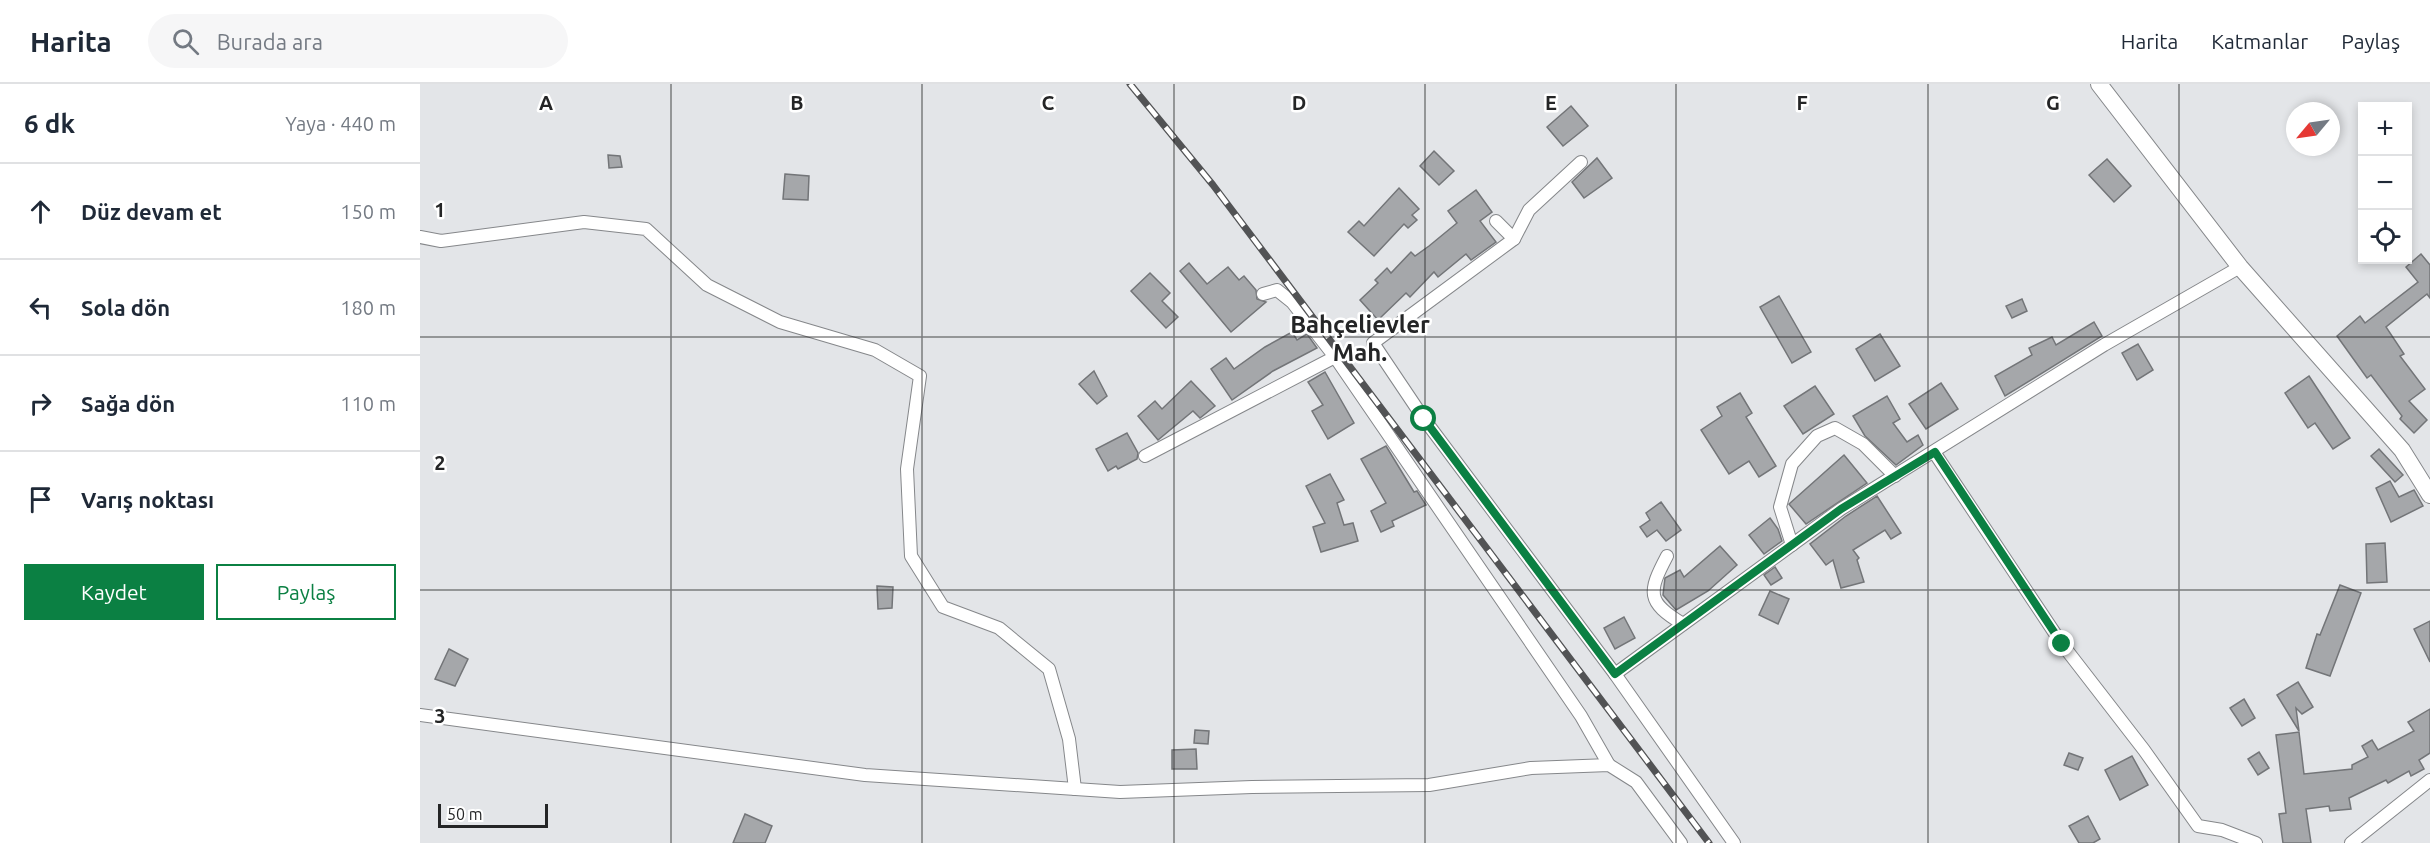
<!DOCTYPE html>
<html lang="tr">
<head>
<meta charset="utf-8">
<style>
  body { margin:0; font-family:Ubuntu,sans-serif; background:#f6f6f7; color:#1f2937 }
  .controls { position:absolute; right:18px; top:18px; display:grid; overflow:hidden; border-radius:0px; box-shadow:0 3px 9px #0003 }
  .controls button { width:54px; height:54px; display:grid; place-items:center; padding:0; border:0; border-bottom:2px solid #e0e1e3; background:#fff; color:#1f2937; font:30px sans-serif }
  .compass { position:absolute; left:1866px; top:18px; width:54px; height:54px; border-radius:50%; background:#fff; box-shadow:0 3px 9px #0003; rotate:241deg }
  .scale { position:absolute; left:18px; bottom:15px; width:110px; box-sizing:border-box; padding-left:6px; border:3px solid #242526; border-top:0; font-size:16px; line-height:21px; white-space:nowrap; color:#242526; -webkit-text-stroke:4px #fff; paint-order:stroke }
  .stop { position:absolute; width:18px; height:18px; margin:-14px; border:4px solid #0b8043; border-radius:50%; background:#fff }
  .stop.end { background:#0b8043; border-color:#fff; box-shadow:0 2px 6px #0008 }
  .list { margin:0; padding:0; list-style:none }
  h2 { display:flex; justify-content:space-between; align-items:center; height:78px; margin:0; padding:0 24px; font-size:26px }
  h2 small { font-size:20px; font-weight:400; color:#747a83 }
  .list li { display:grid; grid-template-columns:39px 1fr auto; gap:18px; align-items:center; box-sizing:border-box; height:96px; padding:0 24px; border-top:2px solid #e0e1e3 }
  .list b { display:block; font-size:22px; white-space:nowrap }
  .list em { font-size:20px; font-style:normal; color:#747a83 }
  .actions { display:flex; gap:12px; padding:18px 24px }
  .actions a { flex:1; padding:14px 0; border:2px solid #0b8043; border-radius:0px; text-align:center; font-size:21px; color:#0b8043 }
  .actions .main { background:#0b8043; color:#fff }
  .icon { flex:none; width:33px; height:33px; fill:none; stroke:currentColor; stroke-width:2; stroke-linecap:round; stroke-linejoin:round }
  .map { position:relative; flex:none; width:2010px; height:759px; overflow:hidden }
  header { display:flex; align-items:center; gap:36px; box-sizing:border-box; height:84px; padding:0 30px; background:#fff; border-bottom:2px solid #e0e1e3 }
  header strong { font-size:28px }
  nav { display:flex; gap:33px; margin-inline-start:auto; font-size:21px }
  .search { width:420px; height:54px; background:#f6f6f7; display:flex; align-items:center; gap:15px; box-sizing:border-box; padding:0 21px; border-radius:33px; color:#747a83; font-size:22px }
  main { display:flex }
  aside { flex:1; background:#fff }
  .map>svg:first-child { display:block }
  .building { fill:#a5a7aa; stroke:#737578; stroke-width:1.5 }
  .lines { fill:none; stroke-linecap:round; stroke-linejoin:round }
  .minor-casing { stroke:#85878a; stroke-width:14 }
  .tertiary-casing { stroke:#85878a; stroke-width:18 }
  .minor { stroke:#fff; stroke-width:12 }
  .tertiary { stroke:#fff; stroke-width:16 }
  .rail-casing { stroke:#525355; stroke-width:7 }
  .rail { stroke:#fff; stroke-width:4.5; stroke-dasharray:14; stroke-linecap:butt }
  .route { stroke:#0b8043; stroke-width:8 }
  .grid { fill:none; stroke:#242526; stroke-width:1.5; stroke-opacity:0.55 }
  .labels { text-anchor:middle; stroke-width:5; stroke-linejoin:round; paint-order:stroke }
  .district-label { font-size:24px; font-weight:bold; fill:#242526; stroke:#fff }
  .grid-label { font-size:20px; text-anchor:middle; font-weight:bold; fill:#242526; stroke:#fff; stroke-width:5; stroke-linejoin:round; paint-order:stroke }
</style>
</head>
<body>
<header>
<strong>Harita</strong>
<div class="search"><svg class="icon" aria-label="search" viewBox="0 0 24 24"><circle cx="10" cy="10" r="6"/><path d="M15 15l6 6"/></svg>Burada ara</div>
<nav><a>Harita</a><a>Katmanlar</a><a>Paylaş</a></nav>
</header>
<main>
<aside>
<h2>6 dk<small>Yaya · 440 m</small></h2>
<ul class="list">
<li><svg class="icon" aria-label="ahead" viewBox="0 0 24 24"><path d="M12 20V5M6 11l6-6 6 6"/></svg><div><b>Düz devam et</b></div><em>150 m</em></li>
<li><svg class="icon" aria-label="left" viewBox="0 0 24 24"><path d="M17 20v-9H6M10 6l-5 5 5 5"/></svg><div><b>Sola dön</b></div><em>180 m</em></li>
<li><svg class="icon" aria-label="right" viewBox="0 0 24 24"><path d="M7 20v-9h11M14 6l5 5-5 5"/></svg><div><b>Sağa dön</b></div><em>110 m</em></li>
<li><svg class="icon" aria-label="arrive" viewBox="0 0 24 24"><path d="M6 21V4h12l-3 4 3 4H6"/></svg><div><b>Varış noktası</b></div></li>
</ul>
<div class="actions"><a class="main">Kaydet</a><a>Paylaş</a></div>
</aside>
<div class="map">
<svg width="2010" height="759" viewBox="0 0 2010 759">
  <rect width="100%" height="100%" fill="#e3e5e8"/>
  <g class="building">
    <path d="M1151,22L1168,42L1143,62L1127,43Z"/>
    <path d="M1014,67L1034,87L1019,101L1000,82Z"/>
    <path d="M188,71L200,72L202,83L189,84Z"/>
    <path d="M1177,74L1192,94L1164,114L1152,98Z"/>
    <path d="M1687,75L1711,102L1694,118L1669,91Z"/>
    <path d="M365,90L389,92L388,116L363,115Z"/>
    <path d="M979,104L999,125L992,131L997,136L988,144L984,140L954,172L928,148L939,137L944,142Z"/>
    <path d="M1056,106L1072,128L1060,137L1076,158L1051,176L1046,170L1018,193L1014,188L990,213L986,209L958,236L940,216L958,199L955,196L967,184L971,189L991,168L995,172L1009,162L1037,139L1028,127Z"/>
    <path d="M2001,170L2010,181V214L2007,210L1966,243L1984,270L1980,272L2005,305L1989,317L2007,336L1994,349L1980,335L1982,332L1951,291L1947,294L1917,252L1940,232L1945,239L1998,198L1986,183Z"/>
    <path d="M769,179L787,200L808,183L819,196L824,192L836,206L837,215L846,218L811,248L760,187Z"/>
    <path d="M730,189L750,209L742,217L758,233L746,244L711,207Z"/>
    <path d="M1359,212L1391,268L1372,279L1340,223Z"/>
    <path d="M1602,215L1607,227L1592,234L1586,222Z"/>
    <path d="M1674,238L1682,252L1585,312L1575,292L1612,271L1609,264L1632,253L1636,261Z"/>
    <path d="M872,248L877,256L887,250L897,264L853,287L812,316L791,285L806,274L814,285L845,263Z"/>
    <path d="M1460,250L1480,282L1455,297L1436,265Z"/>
    <path d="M1718,260L1733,286L1717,296L1702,269Z"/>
    <path d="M674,287L687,312L677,320L659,300Z"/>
    <path d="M905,288L934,339L908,355L892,327L903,321L888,298Z"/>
    <path d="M1889,292L1930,354L1913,365L1895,339L1888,344L1865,309Z"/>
    <path d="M771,297L795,322L780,334L773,327L738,356L718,332L735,317L742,325Z"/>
    <path d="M1521,299L1538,325L1506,345L1489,320Z"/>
    <path d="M1395,302L1414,330L1383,350L1364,322Z"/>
    <path d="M1320,309L1332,329L1326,333L1356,382L1339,393L1329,377L1309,390L1281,346L1302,332L1297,323Z"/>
    <path d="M1467,312L1480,335L1473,339L1487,358L1498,351L1503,361L1476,381L1445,352L1433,332Z"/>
    <path d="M707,349L718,369L717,375L698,385L696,382L688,387L676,365Z"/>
    <path d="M966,362L994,408L997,407L1006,421L972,437L974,442L961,448L951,427L966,419L941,375Z"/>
    <path d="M1959,365L1983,391L1975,398L1951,372Z"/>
    <path d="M1424,371L1447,399L1386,440L1369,420Z"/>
    <path d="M910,390L924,416L917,419L924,441L933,439L938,457L901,468L893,443L905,439L886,402Z"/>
    <path d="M1970,397L1979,413L1994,406L2003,422L1971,438L1956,404Z"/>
    <path d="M1457,412L1481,449L1471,455L1465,446L1433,466L1439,474L1437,476L1444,498L1421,504L1413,476L1406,481L1390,460L1426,432Z"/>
    <path d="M1241,418L1261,446L1246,457L1237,446L1227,453L1220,443L1230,436L1226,429Z"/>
    <path d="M1350,434L1358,445L1362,457L1344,470L1329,451Z"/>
    <path d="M1965,459L1967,498L1947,499L1946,460Z"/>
    <path d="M1300,462L1317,481L1288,507L1256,526L1243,511L1245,494L1260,486L1264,493Z"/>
    <path d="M1355,483L1362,494L1351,501L1344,491Z"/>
    <path d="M1920,501L1941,509L1910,592L1886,584L1897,550L1900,551Z"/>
    <path d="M457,502L473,503L472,524L458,525Z"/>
    <path d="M1350,507L1369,515L1358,540L1339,531Z"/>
    <path d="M1204,533L1215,554L1195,565L1184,544Z"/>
    <path d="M2010,537V578L1994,545Z"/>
    <path d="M29,565L48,575L35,602L15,595Z"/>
    <path d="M1878,598L1893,623L1882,630L1876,624L1879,647L1857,611Z"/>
    <path d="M1824,615L1835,634L1822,642L1810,624Z"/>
    <path d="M2010,625V669L1999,676L2004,685L1991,692L1989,687L1968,699L1966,696L1929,714L1931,725L1910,727L1909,722L1886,725L1891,759H1863L1859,730L1866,729L1856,651L1879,648L1884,690L1932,685V681L1948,673L1942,662L1952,656L1958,666L1994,647L1988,638Z"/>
    <path d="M775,646L789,647L788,660L774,659Z"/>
    <path d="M776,665L777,685H752V666Z"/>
    <path d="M1839,668L1849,684L1838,691L1828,675Z"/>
    <path d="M1649,669L1663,674L1658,686L1644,681Z"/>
    <path d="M1712,672L1728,701L1700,716L1685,686Z"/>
    <path d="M325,730L352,742L345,759H313Z"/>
    <path d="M1668,732L1680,755L1673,759H1659L1649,742Z"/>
  </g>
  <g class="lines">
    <g class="minor-casing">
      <g id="minor">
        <path d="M1161,78L1109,126L1094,155L953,259L1004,335L1195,590L1421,425L1684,261L1820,183"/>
        <path d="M1076,137L1094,155"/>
        <path d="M0,153L21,157L164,138L226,145L287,201L360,238L455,266L500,292L487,385L491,472L523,523L579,544L629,585L649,655L655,705"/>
        <path d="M843,210L857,206L872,218L915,273L1161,632L1189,681"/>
        <path d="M1514,368L1642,560L1724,666L1778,742L1802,746L1836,759"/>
        <path d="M725,372L915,273"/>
        <path d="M1372,461L1360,423L1372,380L1397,352L1415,344L1443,360L1475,392"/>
        <path d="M1247,472C1228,508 1226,518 1263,540"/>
        <path d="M1195,590L1314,759"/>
        <path d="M0,631L445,691L700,708L832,703L1009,701L1111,684L1189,681L1216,698L1261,759"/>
        <path d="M1931,759L2010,696"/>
      </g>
    </g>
    <g class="tertiary-casing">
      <path id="tertiary" d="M1679,0L1820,183L1982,366L2010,411"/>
    </g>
    <use href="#minor" class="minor"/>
    <use href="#tertiary" class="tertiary"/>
    <g class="rail-casing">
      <path id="rail" d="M710,0L793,101L1289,759"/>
    </g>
    <use href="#rail" class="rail"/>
  </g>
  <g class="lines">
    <path class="route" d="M1004,335L1195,590L1421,425L1515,368L1642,560"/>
  </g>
  <path class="grid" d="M251,0V759M502,0V759M754,0V759M1005,0V759M1256,0V759M1508,0V759M1759,0V759M0,253H2010M0,506H2010"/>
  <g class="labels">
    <g class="district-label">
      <text x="940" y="249">Bahçelievler<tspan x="940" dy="28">Mah.</tspan></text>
    </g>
  </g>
  <g class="grid-label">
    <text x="126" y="26">A</text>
    <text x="377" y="26">B</text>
    <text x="628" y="26">C</text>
    <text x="879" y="26">D</text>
    <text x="1131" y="26">E</text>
    <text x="1382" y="26">F</text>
    <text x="1633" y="26">G</text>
    <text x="20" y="133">1</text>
    <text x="20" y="386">2</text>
    <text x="20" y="639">3</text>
  </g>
</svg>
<div class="controls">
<button>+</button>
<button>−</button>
<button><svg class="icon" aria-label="locate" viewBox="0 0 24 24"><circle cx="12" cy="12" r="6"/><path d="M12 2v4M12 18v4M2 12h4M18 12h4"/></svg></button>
</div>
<svg class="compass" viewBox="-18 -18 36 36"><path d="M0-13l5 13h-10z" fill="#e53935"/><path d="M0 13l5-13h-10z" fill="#747a83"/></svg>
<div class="scale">50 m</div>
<div class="stop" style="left:1004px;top:335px"></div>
<div class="stop end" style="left:1642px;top:560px"></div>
</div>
</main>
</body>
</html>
